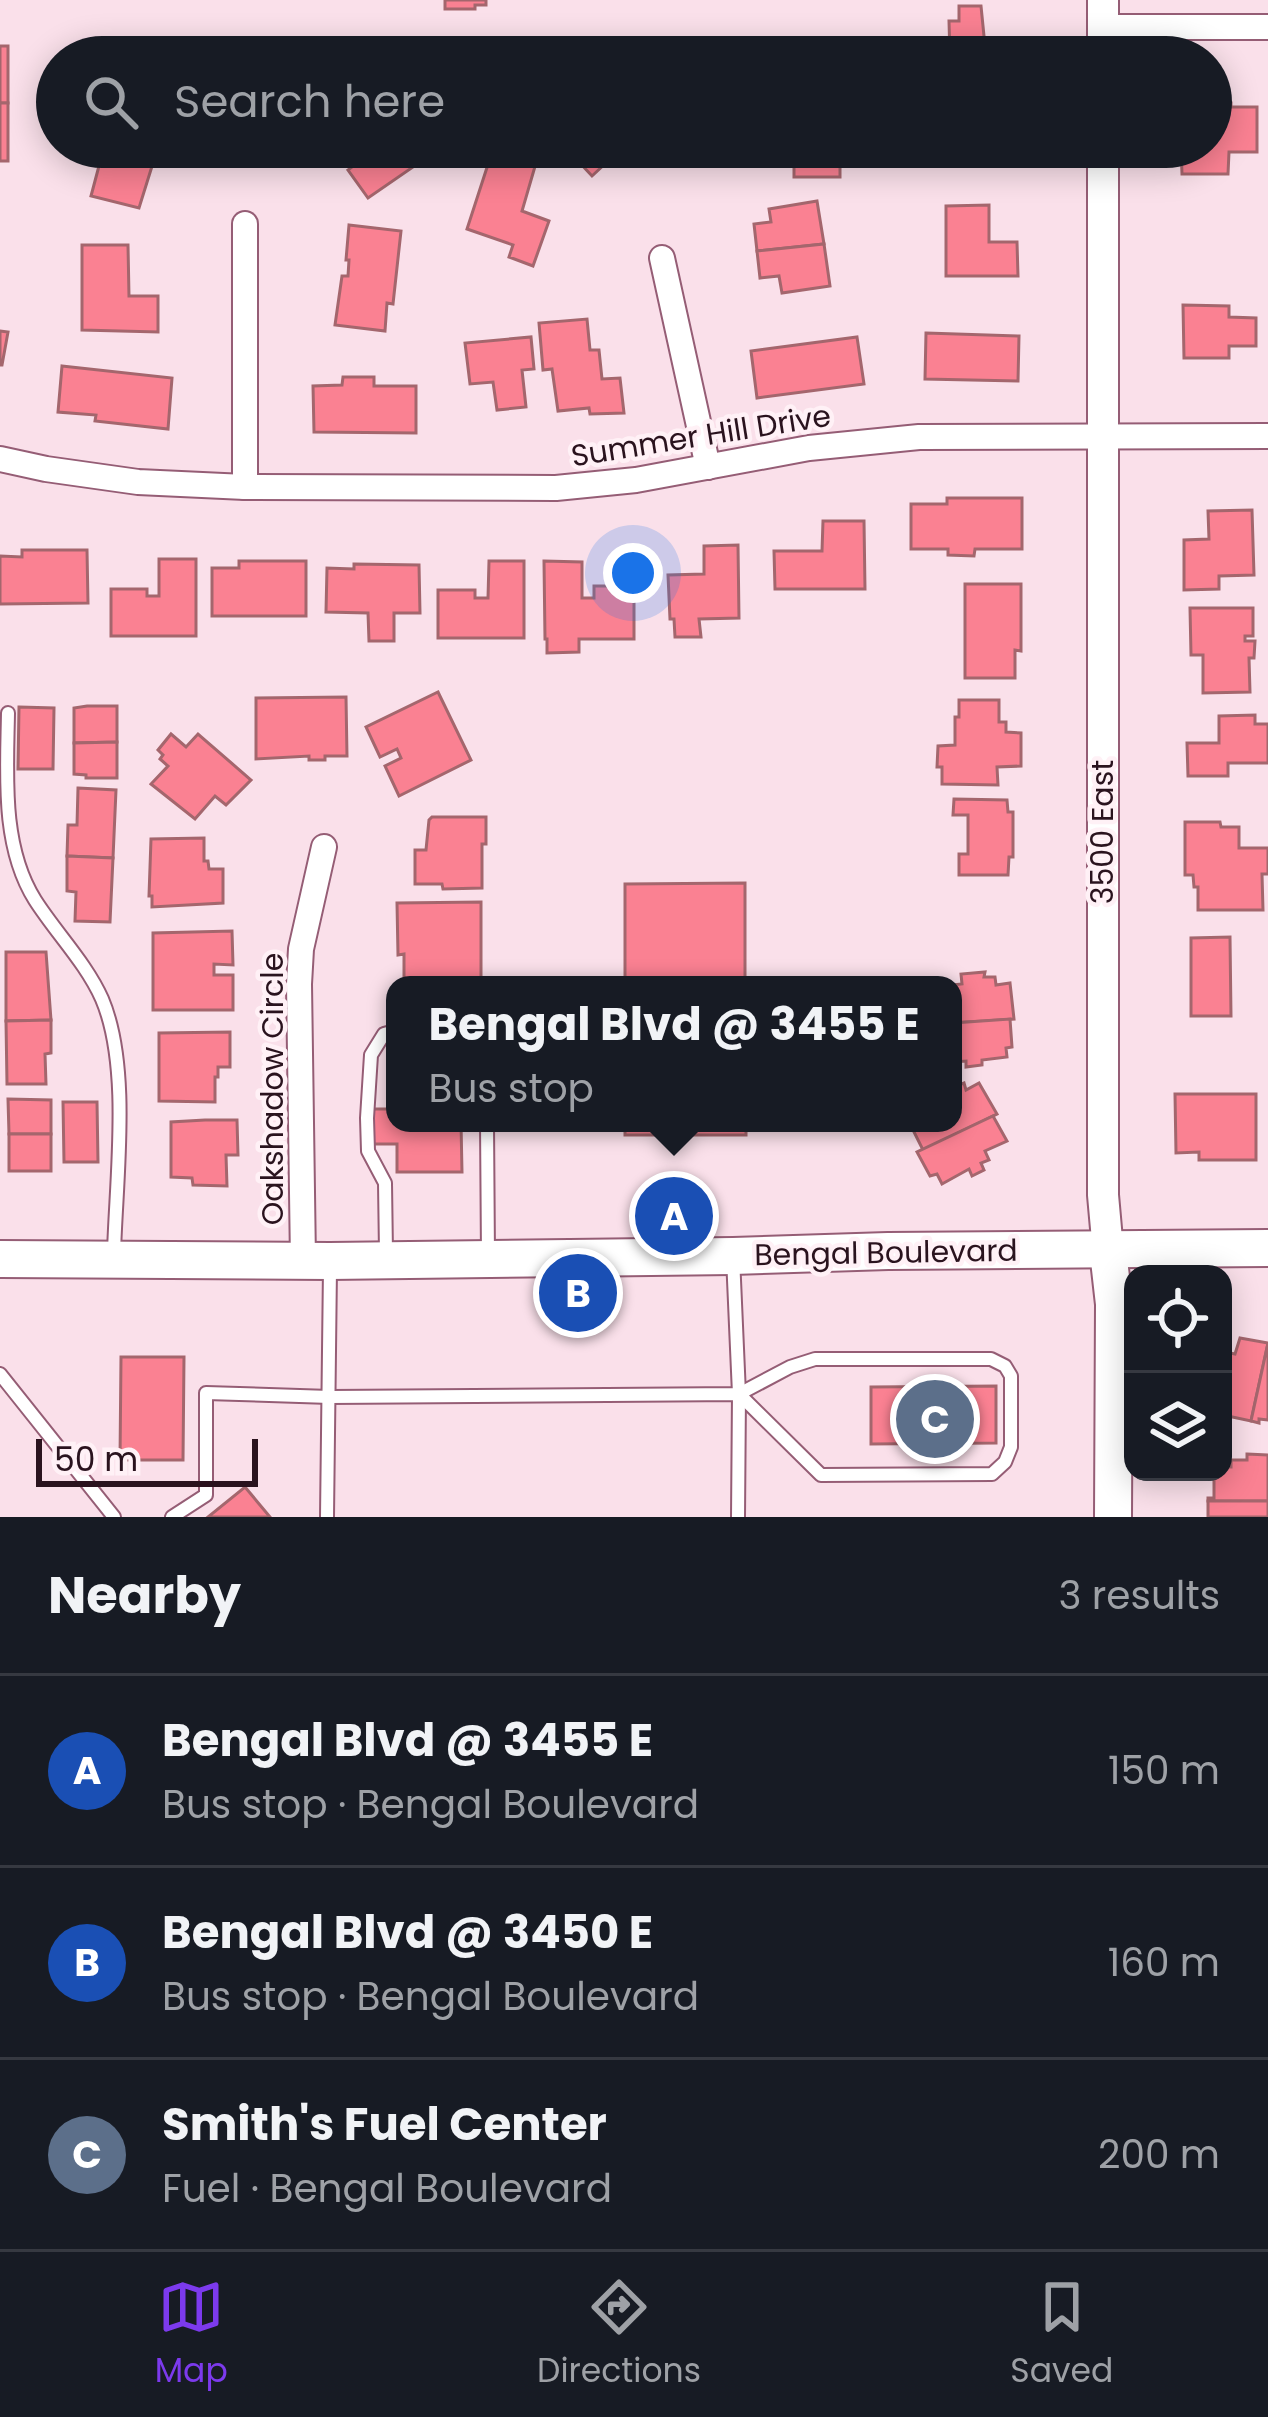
<!DOCTYPE html>
<html lang="en">
<head>
<meta charset="utf-8">
<style>
  body { margin:0; font-family:Poppins,sans-serif; background:#20242c; color:#f1f3f6 }
  .controls { position:absolute; right:36px; bottom:36px; display:grid; overflow:hidden; border-radius:24px; box-shadow:0 6px 30px #0003 }
  .controls button { width:108px; height:108px; display:grid; place-items:center; padding:0; border:0; border-bottom:3px solid #363941; background:#171b24; color:#f1f3f6; font:60px sans-serif }
  .scale { position:absolute; left:36px; bottom:30px; width:222px; box-sizing:border-box; padding-left:12px; border:6px solid #2a131e; border-top:0; font-size:33px; line-height:42px; white-space:nowrap; color:#2a131e; -webkit-text-stroke:9px #fff1f6; paint-order:stroke }
  .you { position:absolute; left:633px; top:573px; width:42px; height:42px; margin:-30px; border:9px solid #fff; border-radius:50%; background:#1a73e8; box-shadow:0 0 0 18px #1a73e833 }
  .badge { display:grid; place-items:center; width:78px; height:78px; border-radius:50%; background:#7c3aed; color:#fff; font-size:39px; font-weight:700 }
  .pin { position:absolute; translate:-50% -50%; border:6px solid #fff; box-shadow:0 3px 12px #0006 }
  .popup { position:absolute; left:386px; top:976px; width:576px; height:156px; box-sizing:border-box; display:grid; place-content:center; border-radius:24px; background:#171b24; filter:drop-shadow(0 3px 9px #0005); font-size:39px; white-space:nowrap; color:#9ea1a6 }
  .popup b { font-size:45px; color:#f1f3f6 }
  .popup::after { content:''; position:absolute; left:50%; top:100%; margin-left:-24px; border:24px solid transparent; border-top-color:#171b24 }
  .list { margin:0; padding:0; list-style:none }
  h2 { display:flex; justify-content:space-between; align-items:center; height:156px; margin:0; padding:0 48px; font-size:51px }
  h2 small { font-size:39px; font-weight:400; color:#9ea1a6 }
  .list li { display:grid; grid-template-columns:78px 1fr auto; gap:36px; align-items:center; box-sizing:border-box; height:192px; padding:0 48px; border-top:3px solid #363941 }
  .list b { display:block; font-size:45px; white-space:nowrap }
  .list p { margin:0; font-size:39px; white-space:nowrap; color:#9ea1a6 }
  .list em { font-size:39px; font-style:normal; color:#9ea1a6 }
  .icon { flex:none; width:66px; height:66px; fill:none; stroke:currentColor; stroke-width:2; stroke-linecap:round; stroke-linejoin:round }
  .map { position:relative; flex:none; width:1268px; height:1517px; overflow:hidden }
  .search { position:absolute; background:#171b24; box-shadow:0 6px 30px #0003; left:36px; right:36px; top:36px; height:132px; display:flex; align-items:center; gap:30px; box-sizing:border-box; padding:0 42px; border-radius:66px; color:#9ea1a6; font-size:45px }
  .sheet { height:732px; background:#171b24 }
  nav { display:flex; justify-content:space-around; align-items:center; box-sizing:border-box; height:168px; border-top:3px solid #363941; background:#171b24; font-size:33px; color:#9ea1a6 }
  nav a { display:grid; justify-items:center; gap:6px }
  nav .on { color:#7c3aed }
  .map>svg:first-child { display:block }
  .building { fill:#fa8192; stroke:#a4666d; stroke-width:3 }
  .lines { fill:none; stroke-linecap:round; stroke-linejoin:round }
  .service-casing { stroke:#955d75; stroke-width:16 }
  .minor-casing { stroke:#955d75; stroke-width:28 }
  .tertiary-casing { stroke:#955d75; stroke-width:34 }
  .secondary-casing { stroke:#955d75; stroke-width:40 }
  .service { stroke:#fff; stroke-width:12 }
  .minor { stroke:#fff; stroke-width:24 }
  .tertiary { stroke:#fff; stroke-width:30 }
  .secondary { stroke:#fff; stroke-width:36 }
  .labels { text-anchor:middle; stroke-width:9; stroke-linejoin:round; paint-order:stroke }
  .street-label { font-size:30px; fill:#2a131e; stroke:#fff1f6 }
</style>
</head>
<body>
<div class="map">
<svg width="1268" height="1517" viewBox="0 0 1268 1517">
  <rect width="100%" height="100%" fill="#fae0ea"/>
  <g class="building">
    <path d="M445,0H486V5H475V9H445Z"/>
    <path d="M959,6H981L985,46H1023V57H950L949,21H959Z"/>
    <rect x="0" y="46" width="8" height="57"/>
    <rect x="0" y="103" width="8" height="58"/>
    <path d="M1211,103H1231V107H1257V152H1229L1228,174H1182L1181,147H1211Z"/>
    <path d="M104,147H158L139,208L91,196Z"/>
    <path d="M339,147H398L413,167L368,198L348,170L352,167Z"/>
    <path d="M565,147H621L622,148L592,176Z"/>
    <rect x="794" y="147" width="46" height="30"/>
    <path d="M954,147H1019L1020,161H954Z"/>
    <path d="M493,149L536,163L522,211L549,221L533,266L509,257L513,245L467,229Z"/>
    <path d="M817,201L824,244L757,251L754,224L771,222L769,209Z"/>
    <path d="M989,205V242H1017L1018,276H946V206Z"/>
    <path d="M349,225L401,231L393,304L387,303L385,331L335,325L342,276H348L349,260H346Z"/>
    <path d="M824,244L830,286L782,293L779,276L760,278L757,251Z"/>
    <path d="M82,245H128L129,296H158V332L82,330Z"/>
    <path d="M1183,305L1229,306V317L1256,318V346H1229V358H1184Z"/>
    <path d="M587,319L590,350H599L602,379L620,378L624,413L590,414L589,408L558,411L552,369L543,370L539,323Z"/>
    <path d="M0,331L8,332L2,365H0Z"/>
    <path d="M926,333L1019,336L1018,381L925,379Z"/>
    <path d="M531,337L534,369L522,370L526,407L497,410L493,382L470,384L465,343Z"/>
    <path d="M857,337L864,384L757,398L751,351Z"/>
    <path d="M62,366L172,378L168,429L95,421L96,415L58,412Z"/>
    <path d="M343,377H374V386H416V433L314,432L313,386L342,385Z"/>
    <path d="M947,498H1022V549H975L974,556L948,555V549H911V504H947Z"/>
    <path d="M1252,510L1254,575L1219,576V589L1184,590V540L1209,539L1208,511Z"/>
    <path d="M823,521H864L865,589H775L774,551H822Z"/>
    <path d="M738,545L739,618L699,619L701,637H675L674,619H670L668,575L704,574V546Z"/>
    <path d="M22,550H87L88,603L0,604V556L22,557Z"/>
    <path d="M159,559H196V636H111V589H147V596H159Z"/>
    <path d="M239,561H306V616H212V568H239Z"/>
    <path d="M489,561H524V638H438V590H475V598H488Z"/>
    <path d="M544,561L582,562V598H594V586H634V639H579V652L547,653V639H545Z"/>
    <path d="M354,564L419,565L420,613H394V641H369L368,613L326,612L327,568L354,569Z"/>
    <path d="M965,584H1021V651L1015,650V678H965Z"/>
    <path d="M1190,608H1253V636H1245V641H1255L1254,658H1249L1250,692L1203,693V655H1191Z"/>
    <path d="M438,692L471,760L399,796L385,766L401,758L397,749L380,757L366,727Z"/>
    <path d="M346,697L347,756H325V760H309V756L256,759V698Z"/>
    <path d="M959,700H999V722H1006V732L1021,733V766L997,767L998,785L942,784V767H937L938,746L955,745V717H959Z"/>
    <path d="M87,706H117V742L74,743V708Z"/>
    <path d="M19,707L54,708L53,769H18Z"/>
    <path d="M1255,715V724H1268V763H1228V776H1188L1187,743H1219V716Z"/>
    <path d="M171,734L186,747L198,734L251,780L226,805L215,796L195,819L151,784L168,766L160,759L163,755L158,750Z"/>
    <path d="M117,742V778H86V775L74,774V743Z"/>
    <path d="M78,788L116,790L113,858L67,856L68,825H77Z"/>
    <path d="M954,799L1007,800L1008,812H1013V857H1009L1008,875H959V854H968V815H953Z"/>
    <path d="M432,817H486V844H482V888L443,889L442,884H415V850H426L429,820Z"/>
    <path d="M1185,822H1220L1221,827H1239V848H1268V874H1262L1263,910H1198V887H1194L1193,875H1185Z"/>
    <path d="M204,838V861H208L209,869H223V903L152,907V896H149L151,839Z"/>
    <path d="M67,856L113,858L110,922L75,921L76,892L67,891Z"/>
    <path d="M745,883V981H753V985H618V982H625V884Z"/>
    <path d="M481,902V979L404,980V954L398,955L397,903Z"/>
    <path d="M232,931L233,965L214,964V975H233V1010H153V933Z"/>
    <path d="M1230,937L1231,1016H1191V938Z"/>
    <path d="M6,952H46L51,1020L6,1021Z"/>
    <path d="M985,972L984,977H995L996,985L1010,983L1014,1019L953,1023L951,985L962,984L961,974Z"/>
    <path d="M1010,1019L1012,1047L1006,1048L1007,1057L982,1060V1065L966,1067V1061L953,1062V1023Z"/>
    <path d="M51,1020V1053L45,1054L46,1084H7L6,1021Z"/>
    <path d="M230,1032V1067H218V1077H215V1102L159,1101V1033Z"/>
    <path d="M964,1083L966,1090L979,1083L997,1114L923,1150L913,1130L917,1127L915,1123H953V1087Z"/>
    <path d="M1175,1094H1256V1160H1199V1152L1176,1153Z"/>
    <path d="M8,1099L51,1100V1134H9Z"/>
    <path d="M63,1102H97L98,1162H64Z"/>
    <path d="M371,1109H395V1123H461L462,1172H397V1144H371Z"/>
    <path d="M993,1116L1007,1141L985,1151L989,1160L981,1163L984,1170L972,1176L969,1169L942,1184L937,1174L930,1176L917,1152Z"/>
    <path d="M205,1120H237L238,1155H226L227,1186L193,1185L192,1178L171,1177V1122Z"/>
    <rect x="625" y="1123" width="121" height="12"/>
    <rect x="9" y="1134" width="42" height="37"/>
    <path d="M1240,1338L1268,1343L1251,1421L1223,1415V1391L1226,1392L1228,1385L1224,1383L1225,1369L1230,1353L1235,1354Z"/>
    <path d="M1268,1343V1420L1259,1419V1423L1251,1421Z"/>
    <path d="M121,1357H184L183,1460H120Z"/>
    <path d="M996,1386V1443L871,1444V1387Z"/>
    <path d="M1247,1454L1268,1455V1501H1208V1498H1214V1472H1223V1467H1231V1460H1247Z"/>
    <path d="M245,1487L270,1517H208Z"/>
    <rect x="1208" y="1501" width="60" height="16"/>
  </g>
  <g class="lines">
    <g class="service-casing">
      <g id="service">
        <path d="M8,713C7,774 1,846 35,900C56,933 86,963 102,999C131,1067 116,1178 114,1253"/>
        <path d="M487,1123L488,1257"/>
        <path d="M386,1253L385,1183L368,1151L367,1118L371,1055L384,1034L395,1031"/>
        <path d="M733,1257L739,1394L738,1517"/>
        <path d="M0,1374L114,1517"/>
        <path d="M172,1517L206,1495V1393L330,1397L739,1394L821,1475L992,1474L1005,1462L1011,1447V1376L1005,1366L991,1359H815L790,1367L739,1394"/>
        <path d="M327,1517L330,1268"/>
      </g>
    </g>
    <g class="minor-casing">
      <g id="minor">
        <path d="M1103,27H1268"/>
        <path d="M245,224V487"/>
        <path d="M662,258L708,467"/>
        <path d="M0,459L46,469L138,482L245,487L556,488L636,480L809,448L919,437L1268,436"/>
        <path d="M303,1261L299,984L301,949L324,847"/>
      </g>
    </g>
    <g class="tertiary-casing">
      <g id="tertiary">
        <path d="M1103,0V57"/>
        <path d="M1103,147V1195L1108,1251"/>
      </g>
    </g>
    <g class="secondary-casing">
      <g id="secondary">
        <path d="M1108,1251L1114,1304L1113,1517"/>
        <path d="M0,1259L330,1261L733,1256L888,1251L1268,1248"/>
      </g>
    </g>
    <use href="#service" class="service"/>
    <use href="#minor" class="minor"/>
    <use href="#tertiary" class="tertiary"/>
    <use href="#secondary" class="secondary"/>
  </g>
  <g class="labels">
    <g class="street-label">
      <text transform="translate(701 436) rotate(-9)" y="10">Summer Hill Drive</text>
      <text transform="translate(1103 832) rotate(-90)" y="10">3500 East</text>
      <text transform="translate(273 1089) rotate(-90)" y="10">Oakshadow Circle</text>
      <text transform="translate(886 1253) rotate(-1)" y="10">Bengal Boulevard</text>
    </g>
  </g>
</svg>
<div class="controls">
<button><svg class="icon" aria-label="locate" viewBox="0 0 24 24"><circle cx="12" cy="12" r="6"/><path d="M12 2v4M12 18v4M2 12h4M18 12h4"/></svg></button>
<button><svg class="icon" aria-label="layers" viewBox="0 0 24 24"><path d="M12 4l9 5-9 5-9-5zM3 14l9 5 9-5"/></svg></button>
</div>
<div class="scale">50 m</div>
<div class="you"></div>
<div class="pin badge" style="left:674px;top:1216px;background:#1a4fb4">A</div>
<div class="popup"><b>Bengal Blvd @ 3455 E</b>Bus stop</div>
<div class="pin badge" style="left:578px;top:1293px;background:#1a4fb4">B</div>
<div class="pin badge" style="left:935px;top:1419px;background:#5c6f8a">C</div>
<div class="search"><svg class="icon" aria-label="search" viewBox="0 0 24 24"><circle cx="10" cy="10" r="6"/><path d="M15 15l6 6"/></svg>Search here</div>
</div>
<section class="sheet">
<h2>Nearby<small>3 results</small></h2>
<ul class="list">
<li><span class="badge" style="background:#1a4fb4">A</span><div><b>Bengal Blvd @ 3455 E</b><p>Bus stop · Bengal Boulevard</p></div><em>150 m</em></li>
<li><span class="badge" style="background:#1a4fb4">B</span><div><b>Bengal Blvd @ 3450 E</b><p>Bus stop · Bengal Boulevard</p></div><em>160 m</em></li>
<li><span class="badge" style="background:#5c6f8a">C</span><div><b>Smith's Fuel Center</b><p>Fuel · Bengal Boulevard</p></div><em>200 m</em></li>
</ul>
</section>
<nav>
<a class="on"><svg class="icon" aria-label="map" viewBox="0 0 24 24"><path d="M3 6l6-2 6 2 6-2v14l-6 2-6-2-6 2zM9 4v14M15 6v14"/></svg>Map</a>
<a><svg class="icon" aria-label="directions" viewBox="0 0 24 24"><path d="M12 3l9 9-9 9-9-9zM9 14v-3h6M13 9l2 2-2 2"/></svg>Directions</a>
<a><svg class="icon" aria-label="saved" viewBox="0 0 24 24"><path d="M7 4h10v16l-5-4-5 4z"/></svg>Saved</a>
</nav>
</body>
</html>
